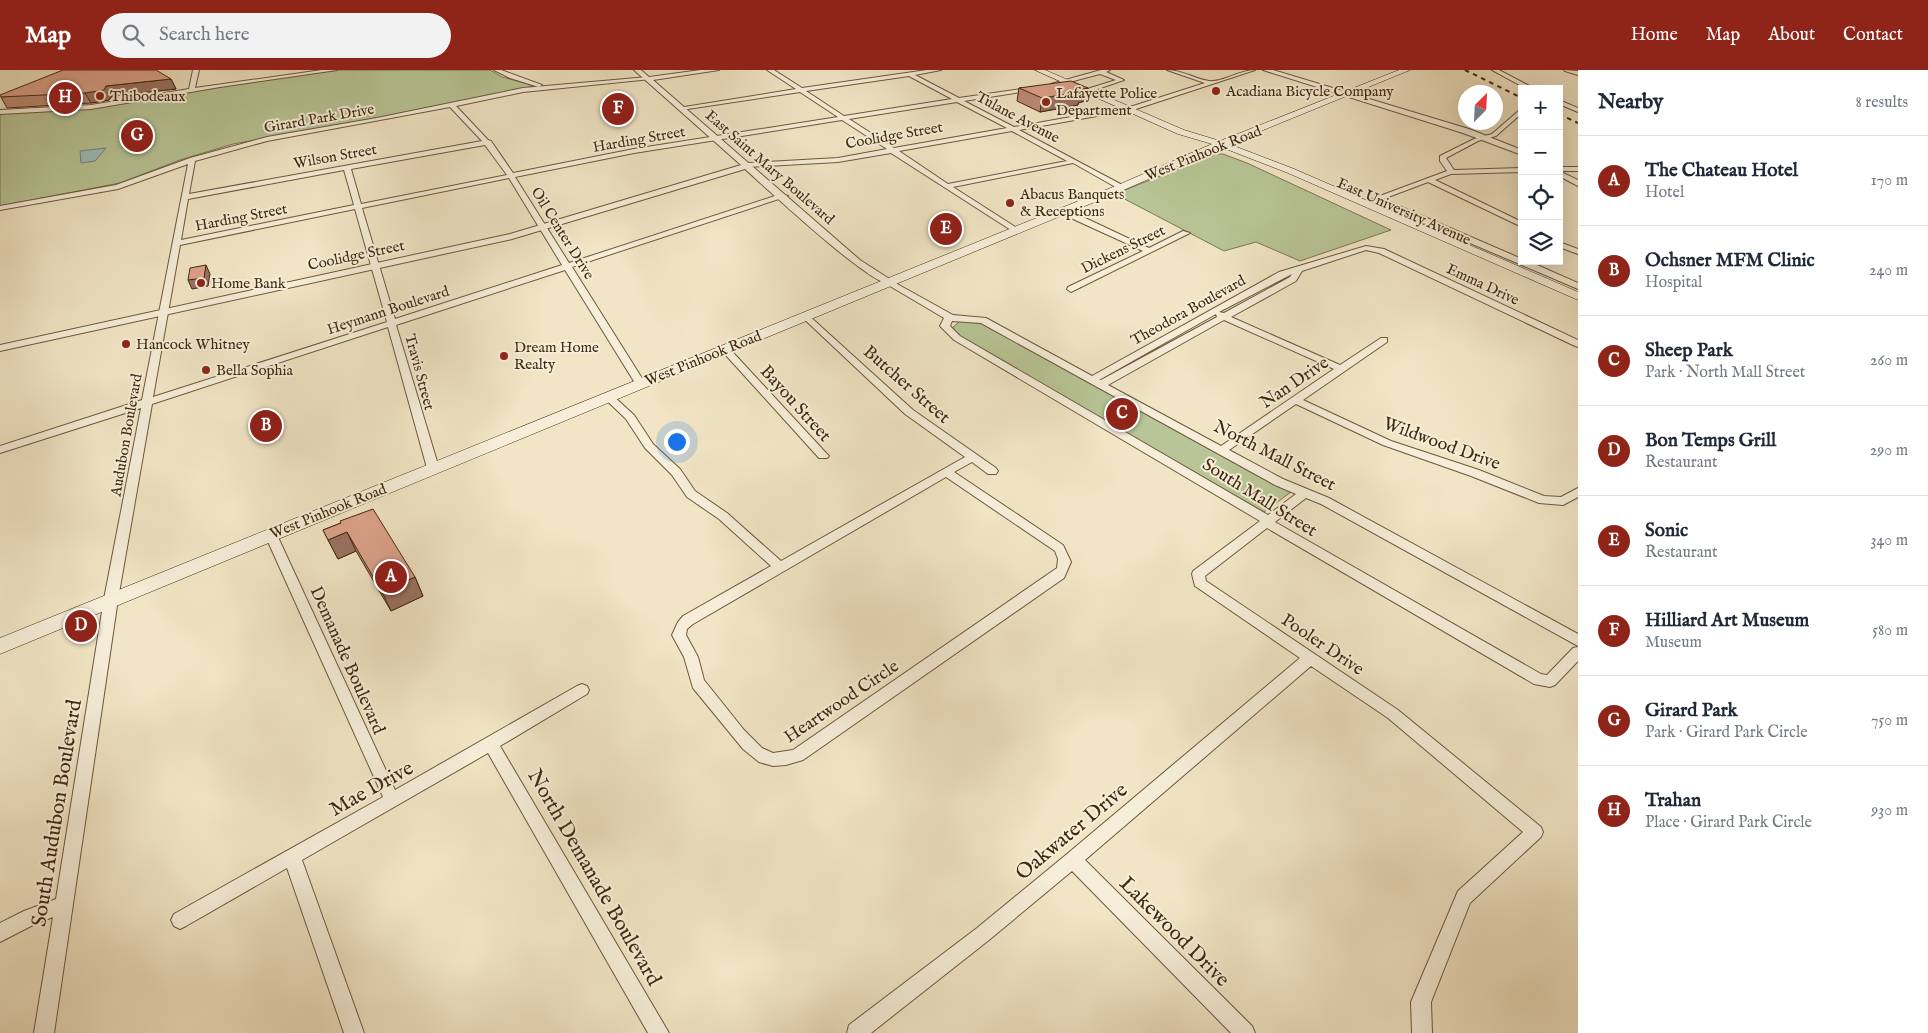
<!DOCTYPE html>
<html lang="en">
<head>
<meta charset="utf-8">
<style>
  body { margin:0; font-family:"IM FELL English",serif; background:#f2f2f3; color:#1f2937 }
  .controls { position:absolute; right:15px; top:15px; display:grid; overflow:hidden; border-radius:0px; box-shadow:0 5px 20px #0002 }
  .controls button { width:45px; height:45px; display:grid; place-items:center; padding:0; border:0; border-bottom:1px solid #e0e1e3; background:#fff; color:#1f2937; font:25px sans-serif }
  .compass { position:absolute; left:1458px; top:15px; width:45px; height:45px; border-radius:50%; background:#fff; box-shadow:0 5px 20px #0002; rotate:24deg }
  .you { position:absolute; left:676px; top:371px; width:18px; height:18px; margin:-12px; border:4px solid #fff; border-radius:50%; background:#1a73e8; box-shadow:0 0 0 8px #1a73e833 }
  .badge { display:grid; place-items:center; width:32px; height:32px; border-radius:50%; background:#8f2418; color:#fff; font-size:16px; font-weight:700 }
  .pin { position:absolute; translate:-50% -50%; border:2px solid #fff; box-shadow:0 1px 5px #0006 }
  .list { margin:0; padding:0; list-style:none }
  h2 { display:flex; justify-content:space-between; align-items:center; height:65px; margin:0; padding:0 20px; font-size:21px }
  h2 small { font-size:16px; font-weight:400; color:#747a83 }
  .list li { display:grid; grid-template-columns:32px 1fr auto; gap:15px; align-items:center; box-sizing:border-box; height:90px; padding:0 20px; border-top:1px solid #e0e1e3 }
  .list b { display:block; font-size:19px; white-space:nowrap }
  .list p { margin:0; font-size:16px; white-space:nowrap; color:#747a83 }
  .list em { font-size:16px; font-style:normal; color:#747a83 }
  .icon { flex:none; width:28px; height:28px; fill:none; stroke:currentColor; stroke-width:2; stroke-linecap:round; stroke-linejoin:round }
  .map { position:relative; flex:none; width:1578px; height:963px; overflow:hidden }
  header { display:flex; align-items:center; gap:30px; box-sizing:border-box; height:70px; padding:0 25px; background:#8f2418; color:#fff }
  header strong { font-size:24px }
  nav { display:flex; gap:28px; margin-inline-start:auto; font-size:18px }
  .search { width:350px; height:45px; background:#f2f2f3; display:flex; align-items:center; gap:12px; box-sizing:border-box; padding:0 18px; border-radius:28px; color:#747a83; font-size:19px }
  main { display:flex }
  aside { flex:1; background:#fff }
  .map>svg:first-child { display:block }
  .green { fill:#b8c596; stroke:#7c7752 }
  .water { fill:#9dbdbd; stroke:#788277 }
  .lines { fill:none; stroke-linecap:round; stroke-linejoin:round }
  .minor-casing { stroke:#6d583c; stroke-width:2 }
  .tertiary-casing { stroke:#6d583c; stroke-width:2 }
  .secondary-casing { stroke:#41290f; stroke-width:1 }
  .minor { fill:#f6eed9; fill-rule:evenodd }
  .tertiary { fill:#f6eed9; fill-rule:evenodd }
  .secondary { fill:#f6eed9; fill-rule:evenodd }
  .rail { stroke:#41290f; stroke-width:2; stroke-dasharray:4.5 4.5; stroke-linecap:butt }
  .wall { fill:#bd8b77; stroke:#41290f }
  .shaded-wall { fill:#9a7161; stroke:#41290f }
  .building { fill:#dca28a; stroke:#41290f }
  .poi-dot { fill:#8f2418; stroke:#f6eed9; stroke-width:2 }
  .labels { text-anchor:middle; stroke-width:4; stroke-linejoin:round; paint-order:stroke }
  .far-poi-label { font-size:15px; fill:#41290f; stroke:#f6eed9; text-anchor:start }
  .far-street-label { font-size:15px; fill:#41290f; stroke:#f6eed9 }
  .street-label { font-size:18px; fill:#41290f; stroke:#f6eed9 }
  .near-street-label { font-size:21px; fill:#41290f; stroke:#f6eed9 }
</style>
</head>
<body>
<header>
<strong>Map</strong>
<div class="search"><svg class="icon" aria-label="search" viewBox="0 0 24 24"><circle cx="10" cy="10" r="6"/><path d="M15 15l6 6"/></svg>Search here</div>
<nav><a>Home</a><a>Map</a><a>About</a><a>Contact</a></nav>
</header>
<main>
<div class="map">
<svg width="1578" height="963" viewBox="0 0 1578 963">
  <rect width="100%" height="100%" fill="#f1e5c5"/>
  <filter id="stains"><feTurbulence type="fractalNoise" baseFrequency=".004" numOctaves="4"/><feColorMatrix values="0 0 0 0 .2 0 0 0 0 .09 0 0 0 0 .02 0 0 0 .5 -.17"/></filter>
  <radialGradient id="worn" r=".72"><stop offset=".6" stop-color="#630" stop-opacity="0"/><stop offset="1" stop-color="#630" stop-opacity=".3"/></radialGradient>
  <g class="green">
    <path d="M338,0H490L502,7L535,16L357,52L233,74L180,90L120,113L0,136V43L95,38L197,19Z"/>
    <path d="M1215,84H1223L1247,93L1391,160L1300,191L1256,172L1224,181L1115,124Z"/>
    <path d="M960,251L985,254L1291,422L1264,442L959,267L953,260V257Z"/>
  </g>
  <path class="water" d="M106,78L95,91L81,93L80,81Z"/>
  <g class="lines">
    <g class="minor-casing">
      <g id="minor">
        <path d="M193,0H199L195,18L322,0H337L220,17L91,39L0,44V40L91,35L189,19Z"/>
        <path d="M494,0H501L542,15L539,17L510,8Z"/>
        <path d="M767,0H774L802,18L927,0H941L915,5L959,28L1036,17L1034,20L964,31L1014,57L1133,36L1205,13L1167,0C1182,0 1195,9 1209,11C1221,13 1240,0 1255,0L1136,39L1019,60L1126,117L1119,119L1073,93L953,117L1017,158V162H1014L891,83L838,92L748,97L745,95L748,93L838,88L887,79L842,50L634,83L515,107L569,193L781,124L788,126L572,197L645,313L644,315L640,316L635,313L565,200L396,255L439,398L437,400L433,402L427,398L388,257L152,334L118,529L54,963H34L53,847L35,854L0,872V853L24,841L56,829L104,529L141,338L0,383V376L142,330L188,94L118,119L0,140V136L116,115L190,88L267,67L377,48L523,18L648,7L651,9L523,22L456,36L488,70L491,71L513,103L634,79L838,47L800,22L681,40L678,38L796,19ZM909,6L952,29L844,46L806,21ZM957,32L1007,58L894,78L849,49ZM450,37L482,71L189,124L195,91L267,71ZM1012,61L1067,91L948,114L899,81ZM485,75L507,105L361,134L351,99ZM344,100L354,135L181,170L188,129ZM509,108L562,195L395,249L362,138ZM355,139L387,252L153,327L180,175Z"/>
        <path d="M1101,0H1110L1106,2L1124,10L1086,23L1084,20L1116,10L1100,4L1054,16L1051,14Z"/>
        <path d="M1492,0H1499L1535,19H1527Z"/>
        <path d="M1564,0L1578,1V5L1565,1Z"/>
        <path d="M1559,30L1578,38V42L1559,34Z"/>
        <path d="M1522,38V43L1496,66L1478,71L1446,88L1454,100L1522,98V102L1451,104L1435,110L1522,152V157L1428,112L1383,129L1522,189V191H1528L1578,213V219L1369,130L1447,101L1440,91V86L1474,69L1492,64Z"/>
        <rect x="1559" y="97" width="19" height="4"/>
        <path d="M1060,139H1066L1149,178L1183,161L1190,163L1071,222L1067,219L1068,217L1143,181L1060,143Z"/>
        <path d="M1559,172L1578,179V184L1559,177Z"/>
        <path d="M1366,176L1384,179L1578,270V277L1575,276L1379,183L1366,180L1302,201L1296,211L1231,247L1340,295L1381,268H1387V272L1303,330L1391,371L1479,400L1544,426L1561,427L1578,418V427L1563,435L1539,433L1471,406L1383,375L1296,334L1229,380L1283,409L1329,428L1578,564V576L1321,434L1306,428L1275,452L1541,604L1547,605L1573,578L1578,577V591L1555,615L1550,617L1534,614L1267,458L1205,506L1206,511L1398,640L1541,757L1543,762L1541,767L1470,833L1431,932L1432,963H1412L1411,932L1458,821L1523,762L1388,648L1311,596L1085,790L1252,956L1255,963H1231L1072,801L989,870L871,963H847L849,955L977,858L1067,784L1300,588L1195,516L1192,504L1193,501L1260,451L954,270L940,256L944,248L883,212L890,210L953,245L986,248L1092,306L1279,202ZM1292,204L1290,207L1224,243L1219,242ZM1216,244L1217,247L1101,310H1099ZM1224,250L1334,299L1221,376L1108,315ZM952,251L981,253L1275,415L1296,424L1268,445L960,266L950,256Z"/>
        <path d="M806,243L913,340L996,398L998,401L996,404H988L972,392L954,402L1063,475L1071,492L1064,508L803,690L786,695L773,696L759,692L743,679L693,618L684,587L672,565L678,552L683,546L771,496L719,449L687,427L672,405L645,378L626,349L602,326L607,323L611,324L634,345L653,374L680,399L695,421L727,443L781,491L965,387L905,344L803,248V244ZM946,407L1055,481L1058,489L1057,498L793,680L773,683L762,678L744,660L704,610L698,587L686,565L687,559L693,554Z"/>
        <path d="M725,276L728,277L827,384L829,386L827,388H819L722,281L720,279Z"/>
        <path d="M271,461L277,465L395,720L577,616L582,614L587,616L589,620L587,624L500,676L669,963H648L488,683L302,790L364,963H344L287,798L186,856L180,859L174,856L171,850L174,844L383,727L265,465Z"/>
      </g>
    </g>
    <g class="tertiary-casing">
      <g id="tertiary">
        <path d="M634,0H641L649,7L701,0H719L653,10L860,190L891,210V214C873,218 764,116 745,99L512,169L0,281V275L510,164L741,95Z"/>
        <path d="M1263,0H1273L1469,59L1522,80V85L1463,63Z"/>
        <path d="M1559,101L1578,110V116L1559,106Z"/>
      </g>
    </g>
    <g class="secondary-casing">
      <path id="secondary" d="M1035,0H1045L1184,60L1220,71L1399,0H1410L1229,74L1294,99L1578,222V230L1288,103L1221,77L1126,119L0,584V568L1118,115L1212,74L1178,64Z"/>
    </g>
    <use href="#minor" class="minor"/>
    <use href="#tertiary" class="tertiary"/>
    <use href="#secondary" class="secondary"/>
    <g class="rail">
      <path d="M1465,0L1522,28"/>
      <path d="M1559,44L1578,53"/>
    </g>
  </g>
  <g class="wall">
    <path d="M171,9L176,19L112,26L109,30L91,33L7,38L1,27Z"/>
    <path d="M1019,18H1088L1085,31L1078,33V35L1040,42L1017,31Z"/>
    <path d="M341,453L415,507L423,526L391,541L356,481L338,489L323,460Z"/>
  </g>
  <g class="shaded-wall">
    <path d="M171,9L176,19L112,26L109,30L91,33L85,23L106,16Z"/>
    <path d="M1088,18L1085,31L1078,33V35L1040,42L1042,28Z"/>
    <path d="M206,195L210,204L208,216L192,219L188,210Z"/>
    <path d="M347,462L356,481L338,489L328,470Z"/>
    <path d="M415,507L423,526L391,541L382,522Z"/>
  </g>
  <g class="building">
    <path d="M63,0H156L171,9L106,16L104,20L85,23L1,27L0,25Z"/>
    <path d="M1071,11L1088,18L1077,20L1081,22L1042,28L1019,18Z"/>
    <path d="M206,195L204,208L188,210L190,198Z"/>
    <path d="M373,439L415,507L382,522L347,462L328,470L323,460L341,453L340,451Z"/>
  </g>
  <g class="poi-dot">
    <circle cx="1216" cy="21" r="5"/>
    <circle cx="100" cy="26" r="5"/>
    <circle cx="1046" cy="32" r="5"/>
    <circle cx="1010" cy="133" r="5"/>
    <circle cx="201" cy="213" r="5"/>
    <circle cx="126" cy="274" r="5"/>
    <circle cx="504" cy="286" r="5"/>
    <circle cx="206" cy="300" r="5"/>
  </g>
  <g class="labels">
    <g class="far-poi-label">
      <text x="1226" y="26">Acadiana Bicycle Company</text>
      <text x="1056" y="28">Lafayette Police<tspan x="1056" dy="17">Department</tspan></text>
      <text x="110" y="31">Thibodeaux</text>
      <text x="1020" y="129">Abacus Banquets<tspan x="1020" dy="17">&amp; Receptions</tspan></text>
      <text x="211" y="218">Home Bank</text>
      <text x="136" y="279">Hancock Whitney</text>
      <text x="514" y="282">Dream Home<tspan x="514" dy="17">Realty</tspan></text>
      <text x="216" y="305">Bella Sophia</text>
    </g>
    <g class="far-street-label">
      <text transform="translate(1018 47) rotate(28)" y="5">Tulane Avenue</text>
      <text transform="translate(319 48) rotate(-10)" y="5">Girard Park Drive</text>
      <text transform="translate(894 65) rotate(-10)" y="5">Coolidge Street</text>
      <text transform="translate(639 69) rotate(-10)" y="5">Harding Street</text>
      <text transform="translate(1203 83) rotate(-22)" y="5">West Pinhook Road</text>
      <text transform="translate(335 86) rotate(-10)" y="5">Wilson Street</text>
      <text transform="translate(770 97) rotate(41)" y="5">East Saint Mary Boulevard</text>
      <text transform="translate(1404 141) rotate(24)" y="5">East University Avenue</text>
      <text transform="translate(241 147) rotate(-11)" y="5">Harding Street</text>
      <text transform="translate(563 163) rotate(58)" y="5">Oil Center Drive</text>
      <text transform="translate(1123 179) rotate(-26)" y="5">Dickens Street</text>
      <text transform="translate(356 185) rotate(-12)" y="5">Coolidge Street</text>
      <text transform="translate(1483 214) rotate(25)" y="5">Emma Drive</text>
      <text transform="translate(388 240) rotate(-18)" y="5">Heymann Boulevard</text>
      <text transform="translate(1188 240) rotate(-29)" y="5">Theodora Boulevard</text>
      <text transform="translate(703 288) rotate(-22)" y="5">West Pinhook Road</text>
      <text transform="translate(420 302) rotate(75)" y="5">Travis Street</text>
      <text transform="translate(126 365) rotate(-80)" y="5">Audubon Boulevard</text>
      <text transform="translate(328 441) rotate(-22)" y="5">West Pinhook Road</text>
    </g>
    <g class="street-label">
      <text transform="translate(1294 312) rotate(-34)" y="6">Nan Drive</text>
      <text transform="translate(907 314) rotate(41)" y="6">Butcher Street</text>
      <text transform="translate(796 333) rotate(48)" y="6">Bayou Street</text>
      <text transform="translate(1442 373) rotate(20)" y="6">Wildwood Drive</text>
      <text transform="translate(1275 385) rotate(27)" y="6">North Mall Street</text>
      <text transform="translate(1260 427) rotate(32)" y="6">South Mall Street</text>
      <text transform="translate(1323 574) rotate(34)" y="6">Pooler Drive</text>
      <text transform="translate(348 590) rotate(66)" y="6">Demanade Boulevard</text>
      <text transform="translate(841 631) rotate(-34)" y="6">Heartwood Circle</text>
    </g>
    <g class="near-street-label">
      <text transform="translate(371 718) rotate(-29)" y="7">Mae Drive</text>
      <text transform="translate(56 743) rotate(-81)" y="7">South Audubon Boulevard</text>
      <text transform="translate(1071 761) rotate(-40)" y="7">Oakwater Drive</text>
      <text transform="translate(595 807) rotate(60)" y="7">North Demanade Boulevard</text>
      <text transform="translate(1175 861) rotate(45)" y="7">Lakewood Drive</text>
    </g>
  </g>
  <rect width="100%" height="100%" filter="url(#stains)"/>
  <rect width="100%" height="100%" fill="url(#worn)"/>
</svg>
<div class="controls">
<button>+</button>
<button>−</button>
<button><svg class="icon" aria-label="locate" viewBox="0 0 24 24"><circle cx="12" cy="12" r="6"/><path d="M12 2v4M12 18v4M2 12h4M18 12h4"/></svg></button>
<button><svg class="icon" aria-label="layers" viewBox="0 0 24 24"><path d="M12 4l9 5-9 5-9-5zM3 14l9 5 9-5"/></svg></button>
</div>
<svg class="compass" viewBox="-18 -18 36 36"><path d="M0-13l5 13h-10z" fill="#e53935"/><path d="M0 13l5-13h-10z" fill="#747a83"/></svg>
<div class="you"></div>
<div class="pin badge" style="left:391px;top:507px">A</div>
<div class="pin badge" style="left:266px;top:356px">B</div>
<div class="pin badge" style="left:1122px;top:344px">C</div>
<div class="pin badge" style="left:81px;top:556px">D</div>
<div class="pin badge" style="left:946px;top:159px">E</div>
<div class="pin badge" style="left:618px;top:39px">F</div>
<div class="pin badge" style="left:137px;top:66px">G</div>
<div class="pin badge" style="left:65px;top:28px">H</div>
</div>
<aside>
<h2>Nearby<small>8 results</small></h2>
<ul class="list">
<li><span class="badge">A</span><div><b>The Chateau Hotel</b><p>Hotel</p></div><em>170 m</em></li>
<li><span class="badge">B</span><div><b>Ochsner MFM Clinic</b><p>Hospital</p></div><em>240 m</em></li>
<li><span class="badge">C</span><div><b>Sheep Park</b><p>Park · North Mall Street</p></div><em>260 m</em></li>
<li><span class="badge">D</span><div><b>Bon Temps Grill</b><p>Restaurant</p></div><em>290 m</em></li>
<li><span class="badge">E</span><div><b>Sonic</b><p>Restaurant</p></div><em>340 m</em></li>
<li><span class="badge">F</span><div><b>Hilliard Art Museum</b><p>Museum</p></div><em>580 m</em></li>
<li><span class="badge">G</span><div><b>Girard Park</b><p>Park · Girard Park Circle</p></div><em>750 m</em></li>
<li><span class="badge">H</span><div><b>Trahan</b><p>Place · Girard Park Circle</p></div><em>930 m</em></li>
</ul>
</aside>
</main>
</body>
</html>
